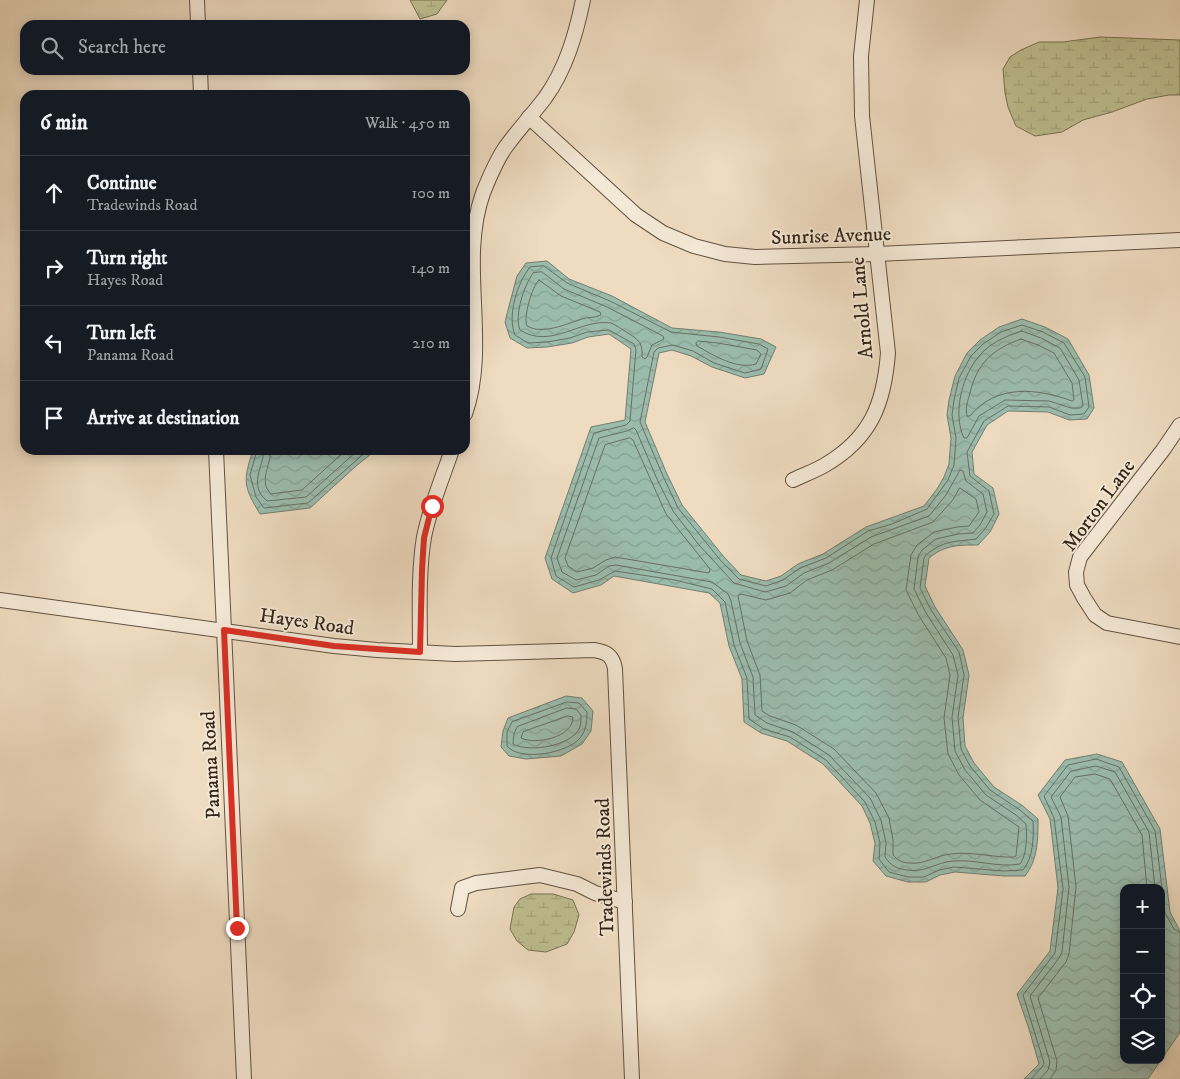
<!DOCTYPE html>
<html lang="en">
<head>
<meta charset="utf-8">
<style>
  body { margin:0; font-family:"IM FELL DW Pica",serif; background:#20242c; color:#f1f3f6 }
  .controls { position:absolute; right:15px; bottom:15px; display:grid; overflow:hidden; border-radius:10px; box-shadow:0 2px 12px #0003 }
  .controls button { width:45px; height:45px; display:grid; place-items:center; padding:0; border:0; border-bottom:1px solid #363941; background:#171b24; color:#f1f3f6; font:25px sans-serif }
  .stop { position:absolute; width:15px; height:15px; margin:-11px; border:4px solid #d93025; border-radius:50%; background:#fff }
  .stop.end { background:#d93025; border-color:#fff; box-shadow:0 1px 5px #0008 }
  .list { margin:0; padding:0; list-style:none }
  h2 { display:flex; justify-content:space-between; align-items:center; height:65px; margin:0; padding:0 20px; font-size:21px }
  h2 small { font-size:16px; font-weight:400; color:#9ea1a6 }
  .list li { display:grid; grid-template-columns:32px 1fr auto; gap:15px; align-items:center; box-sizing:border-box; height:75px; padding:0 20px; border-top:1px solid #363941 }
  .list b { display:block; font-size:19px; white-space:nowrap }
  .list p { margin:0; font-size:16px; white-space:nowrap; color:#9ea1a6 }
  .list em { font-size:16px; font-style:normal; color:#9ea1a6 }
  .icon { flex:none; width:28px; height:28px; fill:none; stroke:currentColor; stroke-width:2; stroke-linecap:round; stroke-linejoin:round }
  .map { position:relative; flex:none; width:1180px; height:1079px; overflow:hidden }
  .search { position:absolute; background:#171b24; box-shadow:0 2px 12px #0003; left:20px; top:20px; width:450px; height:55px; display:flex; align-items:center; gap:12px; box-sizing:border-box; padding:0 18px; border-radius:15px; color:#9ea1a6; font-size:19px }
  .panel { position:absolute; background:#171b24; box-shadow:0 2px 12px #0003; left:20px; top:90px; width:450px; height:365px; border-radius:15px }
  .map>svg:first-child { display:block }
  .wetland { fill:url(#wetland-marsh); stroke:#787153 }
  .water { fill:url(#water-waves); stroke:#717f71 }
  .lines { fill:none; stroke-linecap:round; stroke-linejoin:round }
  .shore { stroke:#677062; stroke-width:1 }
  .minor-casing { stroke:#625241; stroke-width:16 }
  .minor { stroke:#f4e8d6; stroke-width:14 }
  .route { stroke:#d93025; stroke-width:6 }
  .labels { text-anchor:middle; stroke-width:4; stroke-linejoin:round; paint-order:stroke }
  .street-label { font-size:20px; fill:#332417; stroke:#f4e8d6 }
</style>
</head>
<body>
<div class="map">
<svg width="1180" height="1079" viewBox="0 0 1180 1079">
  <defs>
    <pattern id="wetland-marsh" width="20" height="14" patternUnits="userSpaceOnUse" patternTransform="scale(1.25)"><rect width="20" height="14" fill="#bebe8f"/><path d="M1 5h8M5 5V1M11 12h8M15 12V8" fill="none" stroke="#a4a37b"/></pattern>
    <pattern id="water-waves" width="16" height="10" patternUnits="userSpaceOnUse" patternTransform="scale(1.25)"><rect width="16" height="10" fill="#9bbcad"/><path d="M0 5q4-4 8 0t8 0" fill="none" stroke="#86a194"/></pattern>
  </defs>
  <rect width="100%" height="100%" fill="#eedbc0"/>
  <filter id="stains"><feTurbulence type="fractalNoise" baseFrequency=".004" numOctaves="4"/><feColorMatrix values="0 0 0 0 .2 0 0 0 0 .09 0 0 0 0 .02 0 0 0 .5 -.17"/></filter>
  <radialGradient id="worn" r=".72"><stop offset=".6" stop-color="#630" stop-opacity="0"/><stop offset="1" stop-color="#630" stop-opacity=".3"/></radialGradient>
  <g class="wetland">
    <path d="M410,0H447L437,14L420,19Z"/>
    <path d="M1100,37L1180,40V95H1169L1147,99L1112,112L1083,120L1062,132L1035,136L1016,126L1008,107L1005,93L1003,69L1010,57L1021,50L1039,42H1063Z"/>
    <path d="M531,894H553L573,900L579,915L574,932L567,944L546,952L528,950L517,941L510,929L514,907L520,899Z"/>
  </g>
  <g class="water">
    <path d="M547,261L569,279L612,296L672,328L719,332L761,339L776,347L764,374L745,378L712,367L691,356L672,350L659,353L645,422L667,474L682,505L724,557L741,575L766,581L781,576L798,564L823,554L866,527L924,506L937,489L944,477L949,464L951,438L947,415L949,400L955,376L967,353L980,340L999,327L1022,319L1045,327L1068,339L1089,375L1094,408L1087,419L1069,420L1048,412L1008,411L987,425L972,452L974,474L993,488L999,514L990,532L978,545C958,545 945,545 929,558L925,586L935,607L963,650L969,675L963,718L965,746L974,763L994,787L1023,806L1038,819C1038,840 1038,859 1025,876H1004L955,872L940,875L926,882H908L886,876L873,861L875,843L870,823L862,806L823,764L787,741L761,733L744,722L742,679L729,646L720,603L709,593L614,576L601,585L573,593L552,579L545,558L591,427L625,420L631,349L609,334L588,337L572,343L547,347L527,348L510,338L505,322L509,306L517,276L526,263Z"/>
    <path d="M253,450H376L356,466L310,508L260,514C243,486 243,481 253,450Z"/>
    <path d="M566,696L582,698L593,711L591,731L582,744L561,756L526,759L509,756L501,747L503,731L508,718Z"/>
    <path d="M1097,754L1122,762L1160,829L1170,912L1180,931V1030L1179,1034L1161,1060V888H1124V1060H1161L1148,1079H1024L1039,1064L1029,1029L1017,994L1050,951L1058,888L1050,819L1038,795L1065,760Z"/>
  </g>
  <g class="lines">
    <g class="shore">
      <path d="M544,266L567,283L610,301L671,332L719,337L759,344L768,349L761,369L745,373L714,363L693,351L673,345L658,348L654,352L640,422L663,476L678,508L721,561L739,579L766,586L783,580L800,568L826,558L868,531L892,524L927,509L948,480L954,465L956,438L952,415L954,400L959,378L971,356L983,344L1001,332L1022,325L1043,332L1064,343L1085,377L1089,407L1084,414L1070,415L1049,407L1008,406L984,421L967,452L970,476L989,491L994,514L985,529L976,539C954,542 944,540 926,555L924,558L920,588L931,610L959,652L964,675L958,717L961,749L970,766L990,790L1020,810L1033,821C1034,838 1033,858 1023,870L1004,871L954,867L939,870L924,877H908L889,872L879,859L880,843L875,822L865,802L826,760L790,737L764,729L749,719L747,678L734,645L725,602L712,589L675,580L615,571L599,580L574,587L556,576L551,558L594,433L626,425L630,421L636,349L634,344L609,330L587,332L570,338L547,342L528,343L515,335C507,316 517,283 530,267Z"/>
      <path d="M542,272L564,289L607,307L663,336L664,339L652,345L647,357L645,359L642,357C643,343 639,340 628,333C623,330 616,325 611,323C581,318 551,350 520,330C514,315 524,286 533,273Z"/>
      <path d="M539,280L561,296L600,312L601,315C595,318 588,317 582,319C566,324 543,335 527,326C523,318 532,286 539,280Z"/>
      <path d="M1022,331L1041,338L1060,348L1079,380L1083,406L1080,408H1071L1049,401L1005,400L979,416L967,438H964C953,415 961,380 976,360C986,345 1005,336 1022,331Z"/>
      <path d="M1021,339L1038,345L1054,353L1072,383L1074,400L1072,401C1037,388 996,384 970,416H967C965,408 968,400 970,393C977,363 993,349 1021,339Z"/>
      <path d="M698,341L718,343L757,350L761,354L756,364C737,370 713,355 697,346L696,343Z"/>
      <path d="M634,428L636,430L657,479L673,511L699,545L734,583L765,592L786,586L804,573L829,563L871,537L929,516L946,495L960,470L963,471L966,481L983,494L987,512L980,525L973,533L958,534L936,539L922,550L918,557L914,589L926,613L953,655L958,675L952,717L955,751L965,770L986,795L1016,815L1026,824C1027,836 1027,855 1020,864C998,868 975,859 953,861C937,862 924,873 908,870C897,869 891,866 885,857L886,843L881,820L870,798L829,755L793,732L767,723L755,715L753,677L740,643L731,601L728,594L712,582L616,565L609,566L596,575L576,580L562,572L557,558L599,438L627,431Z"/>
      <path d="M630,438L633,440L666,514L710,569L709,573L615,557L606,560L593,568L577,572L568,566L565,558L605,445Z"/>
      <path d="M257,450L250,475L256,497L264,508L308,503L368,450"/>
      <path d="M264,450C263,468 248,485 267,501L306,497L358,450"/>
      <path d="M271,450C271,465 258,481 271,494L302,490L346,450"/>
      <path d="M960,488L976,499L979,512L969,526L957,527L934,532L917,545L911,555L906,590L919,616L946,658L950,675L944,718L948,754L959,775L980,800L1019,827L1016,856L1014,857C994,858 972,851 951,854C937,855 924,865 910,863C903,863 897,860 893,855V840L889,818L876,793L834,749L796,725L770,716L762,711L760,675L747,641L738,596L741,594L766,600L790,593L807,580L832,570L874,544L933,522L952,501Z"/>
      <path d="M567,702L579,703L587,712C587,723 586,730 580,738C568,753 520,762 507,746V732L512,722Z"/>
      <path d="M567,708L576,709L581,715C581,718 581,723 580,727C573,746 529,753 513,744L514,734L517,727Z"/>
      <path d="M568,716L573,717C573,738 535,745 521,738L523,732Z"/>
      <path d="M1031,1079L1042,1067L1044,1063L1023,995L1055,953L1063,889L1054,818L1044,796L1068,765L1096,759L1119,767L1155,831L1165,913L1174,929L1180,932"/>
      <path d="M1040,1079L1048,1070L1050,1062L1030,996L1059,958L1062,952L1069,887L1061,817L1051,797L1071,771L1096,766L1115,772L1149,832L1155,888"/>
      <path d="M1050,1079L1056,1070L1057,1061L1038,998L1066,962L1069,954L1076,887L1068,816L1060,797L1075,777L1095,774L1110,779L1142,835L1147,888"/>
    </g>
    <g class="minor-casing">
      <g id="minor">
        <path d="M197,0L198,25"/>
        <path d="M200,70L201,95"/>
        <path d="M529,117L636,215L663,233L694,246L725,254L755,257L877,254L1180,240"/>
        <path d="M465,414C490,342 458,264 483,193C489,178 496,161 505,148C517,131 532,115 545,98C566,69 576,34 583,0"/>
        <path d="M1180,425L1163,450L1080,557L1076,572L1077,585L1084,598L1095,615L1107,623L1180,637"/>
        <path d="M216,450L244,1079"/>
        <path d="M793,480C803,475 815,471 825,465C871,438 884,404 888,353L862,116L861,56L867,0"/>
        <path d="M0,600L334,646L377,650L455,654L594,650C607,652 613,656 615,669L632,1079"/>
        <path d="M420,652C420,615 418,573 424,537C430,507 442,479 452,450"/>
        <path d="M458,909L462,888L476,883L540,875L577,884L595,893L625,902"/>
      </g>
    </g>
    <use href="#minor" class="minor"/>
  </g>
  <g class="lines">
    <path class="route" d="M237,928L224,630L334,646L420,652L422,570L424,538L432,506"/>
  </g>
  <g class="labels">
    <g class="street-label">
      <text transform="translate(831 235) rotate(-2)" y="7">Sunrise Avenue</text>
      <text transform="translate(861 308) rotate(-95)" y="7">Arnold Lane</text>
      <text transform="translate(1098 505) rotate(-54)" y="7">Morton Lane</text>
      <text transform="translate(307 621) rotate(8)" y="7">Hayes Road</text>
      <text transform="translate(210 765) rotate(-93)" y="7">Panama Road</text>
      <text transform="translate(604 867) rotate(-92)" y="7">Tradewinds Road</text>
    </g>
  </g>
  <rect width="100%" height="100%" filter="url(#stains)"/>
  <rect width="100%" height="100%" fill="url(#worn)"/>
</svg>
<div class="controls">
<button>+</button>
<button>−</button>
<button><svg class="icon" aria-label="locate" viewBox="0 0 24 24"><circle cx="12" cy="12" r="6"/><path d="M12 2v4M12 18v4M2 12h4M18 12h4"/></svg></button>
<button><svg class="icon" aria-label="layers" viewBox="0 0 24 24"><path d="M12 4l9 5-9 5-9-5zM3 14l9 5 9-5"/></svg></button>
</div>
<div class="stop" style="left:432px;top:506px"></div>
<div class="stop end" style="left:237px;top:928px"></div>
<div class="search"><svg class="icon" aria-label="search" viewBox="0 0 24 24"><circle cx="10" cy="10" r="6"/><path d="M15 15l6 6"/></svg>Search here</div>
<section class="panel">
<h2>6 min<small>Walk · 450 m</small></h2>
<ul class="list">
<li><svg class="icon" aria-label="ahead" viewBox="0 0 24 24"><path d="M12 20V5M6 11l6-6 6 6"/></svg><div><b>Continue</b><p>Tradewinds Road</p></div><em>100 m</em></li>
<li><svg class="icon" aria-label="right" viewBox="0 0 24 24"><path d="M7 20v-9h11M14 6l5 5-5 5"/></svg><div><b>Turn right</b><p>Hayes Road</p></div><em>140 m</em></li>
<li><svg class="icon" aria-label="left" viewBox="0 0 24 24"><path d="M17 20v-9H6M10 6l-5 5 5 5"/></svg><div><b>Turn left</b><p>Panama Road</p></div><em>210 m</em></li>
<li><svg class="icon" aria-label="arrive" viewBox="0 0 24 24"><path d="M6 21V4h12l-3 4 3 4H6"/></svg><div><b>Arrive at destination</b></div></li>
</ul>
</section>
</div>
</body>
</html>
